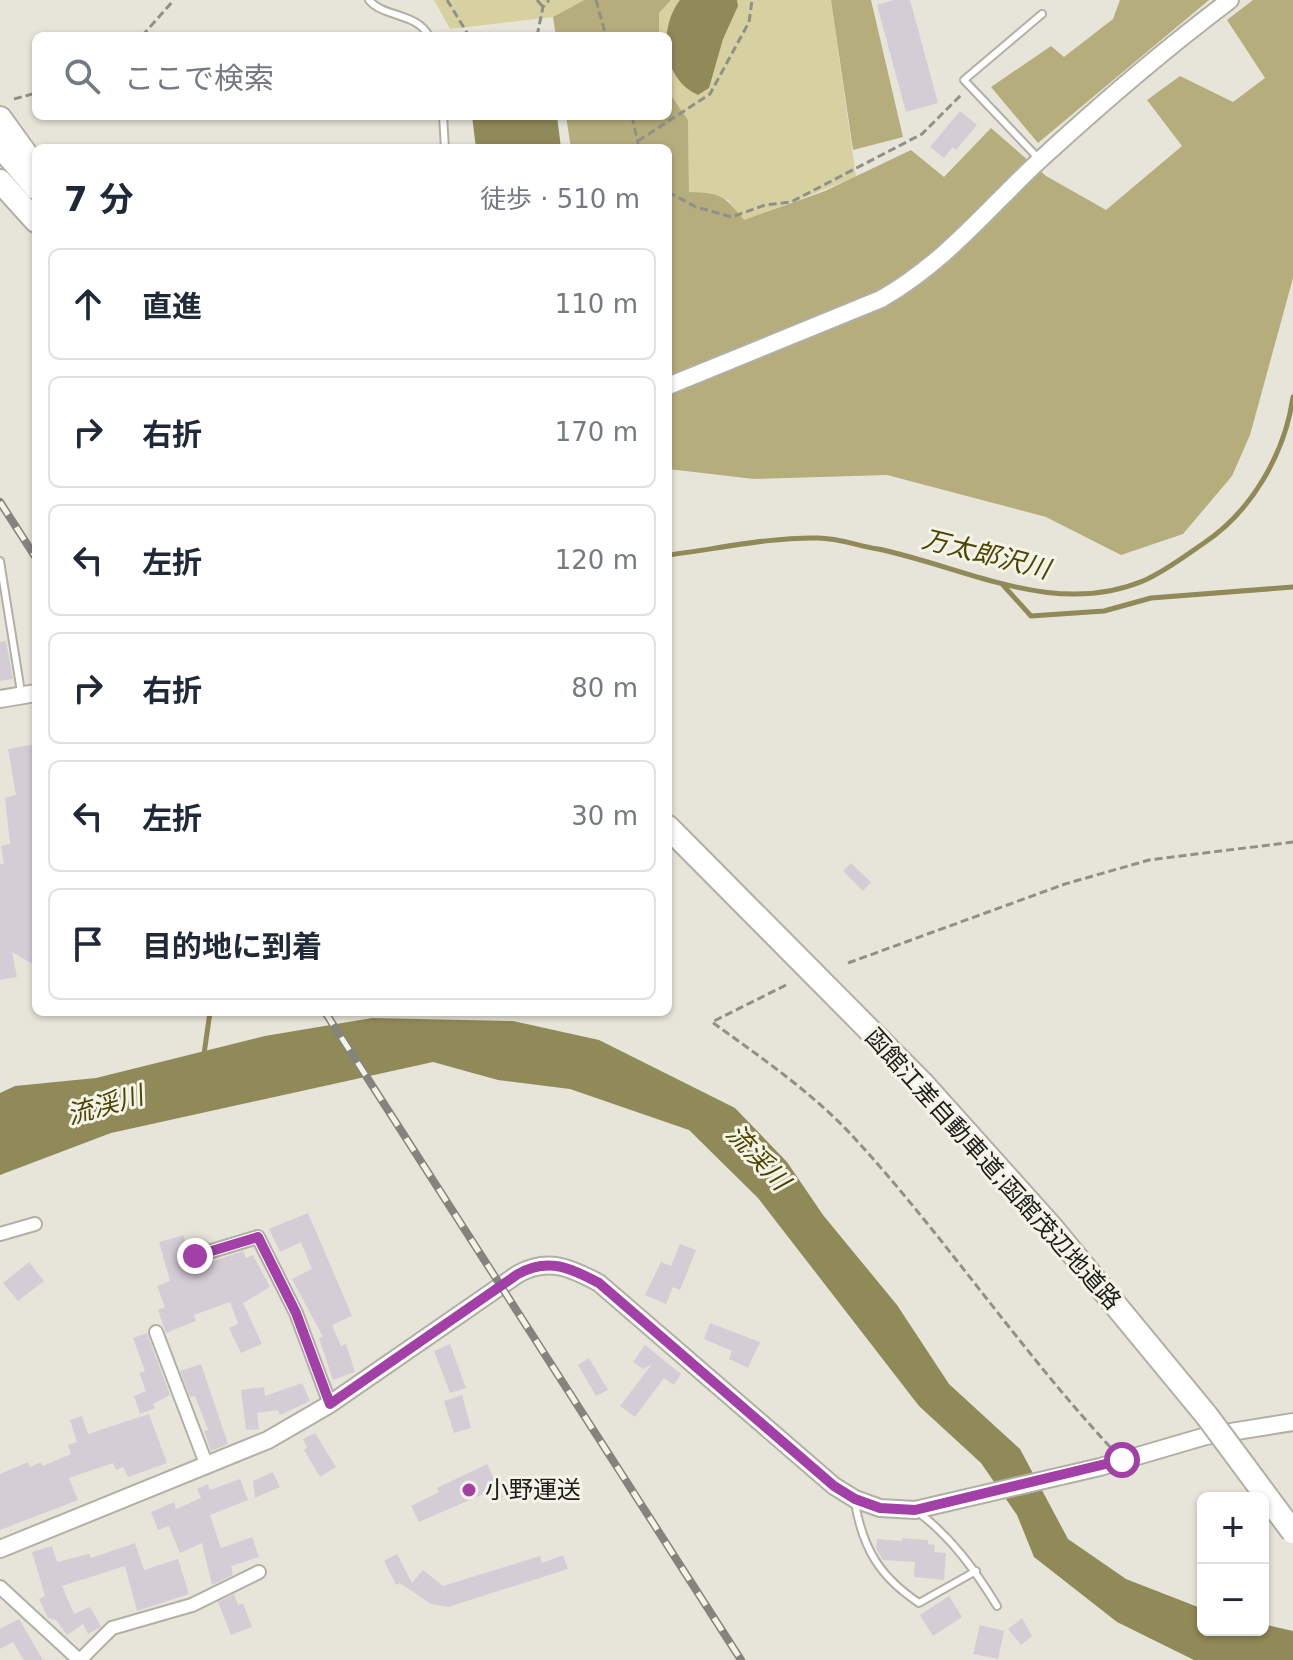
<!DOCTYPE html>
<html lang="ja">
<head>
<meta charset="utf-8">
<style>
  body { margin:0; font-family:"DejaVu Sans","Noto Sans JP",sans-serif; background:#f2f2f3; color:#1f2937 }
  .controls { position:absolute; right:24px; bottom:24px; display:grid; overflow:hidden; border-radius:12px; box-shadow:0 2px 6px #0004 }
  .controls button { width:72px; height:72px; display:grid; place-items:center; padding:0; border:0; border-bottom:2px solid #e0e1e3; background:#fff; color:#1f2937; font:40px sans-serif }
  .stop { position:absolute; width:24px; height:24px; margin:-18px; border:6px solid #a240a7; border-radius:50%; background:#fff }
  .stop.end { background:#a240a7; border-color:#fff; box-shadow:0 2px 8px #0008 }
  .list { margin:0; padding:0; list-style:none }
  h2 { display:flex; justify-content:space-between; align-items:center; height:104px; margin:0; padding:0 32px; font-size:34px }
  h2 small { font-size:26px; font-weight:400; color:#747a83 }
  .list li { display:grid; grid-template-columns:52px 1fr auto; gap:24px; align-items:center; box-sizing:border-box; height:112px; margin:0 16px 16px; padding:0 16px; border:2px solid #e0e1e3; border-radius:12px }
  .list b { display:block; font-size:30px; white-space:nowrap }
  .list em { font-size:26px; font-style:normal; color:#747a83 }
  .icon { flex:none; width:44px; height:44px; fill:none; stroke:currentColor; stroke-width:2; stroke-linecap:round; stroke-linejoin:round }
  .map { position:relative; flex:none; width:1293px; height:1660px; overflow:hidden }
  .search { position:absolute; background:#fff; box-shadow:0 2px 6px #0004; left:32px; top:32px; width:640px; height:88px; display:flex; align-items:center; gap:20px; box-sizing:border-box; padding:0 28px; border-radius:12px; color:#747a83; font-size:30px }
  .panel { position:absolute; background:#fff; box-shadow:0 2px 6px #0004; left:32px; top:144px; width:640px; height:872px; border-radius:12px }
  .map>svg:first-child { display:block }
  .green { fill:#d7d1a1 }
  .forest { fill:#b5ad7b }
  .water { fill:#908958 }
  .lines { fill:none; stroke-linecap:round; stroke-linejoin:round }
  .stream { stroke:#908958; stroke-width:5 }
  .building { fill:#d5cdd5 }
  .service-casing { stroke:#b1b0a5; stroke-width:10 }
  .minor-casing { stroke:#b1b0a5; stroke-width:16 }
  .tertiary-casing { stroke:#b1b0a5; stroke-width:20 }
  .motorway-casing { stroke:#b1b0a5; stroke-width:26 }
  .path { stroke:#919088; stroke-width:3; stroke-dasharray:8 4; stroke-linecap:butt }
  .service { stroke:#fff; stroke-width:6 }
  .minor { stroke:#fff; stroke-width:12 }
  .tertiary { stroke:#fff; stroke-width:16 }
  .motorway { stroke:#fff; stroke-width:22 }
  .rail-casing { stroke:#85847c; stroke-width:8 }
  .rail { stroke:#f4f3e7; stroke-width:5; stroke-dasharray:15; stroke-linecap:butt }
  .motorway-bridge-casing { stroke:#b1b0a5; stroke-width:26; stroke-linecap:butt }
  .motorway-bridge { stroke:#fff; stroke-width:22 }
  .route { stroke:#a240a7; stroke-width:10 }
  .poi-dot { fill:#a240a7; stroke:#f4f3e7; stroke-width:3 }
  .labels { text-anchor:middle; stroke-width:6; stroke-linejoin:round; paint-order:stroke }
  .street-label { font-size:24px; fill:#1c1c18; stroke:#f4f3e7 }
  .poi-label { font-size:24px; fill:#1c1c18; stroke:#f4f3e7; text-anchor:start }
  .water-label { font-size:26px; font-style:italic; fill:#4d4402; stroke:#f4f3e7 }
</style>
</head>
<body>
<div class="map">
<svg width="1293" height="1660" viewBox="0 0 1293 1660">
  <rect width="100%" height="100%" fill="#e7e5da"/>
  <g class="green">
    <path d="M434,0H584L553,17L450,29Z"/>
    <path d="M671,0H831L856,177L744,221L728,200L689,193L688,120L668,91V36H659V12Z"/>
  </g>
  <g class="forest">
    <path d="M584,0H671L659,13V36H556L553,17Z"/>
    <path d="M831,0H871L903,137L853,150Z"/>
    <path d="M1120,0H1209L1038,143L991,87L1051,46L1064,57L1113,19Z"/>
    <path d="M1253,0H1293V278L1250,435L1232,476L1183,534L1121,555L1046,517L887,475L754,479L668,469V148H571L566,116H668V91L688,120L689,192C721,193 724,195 744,220L825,191L911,150L944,177L991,128L1046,176L1106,210L1182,146L1147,100L1180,76L1233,102L1265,78L1227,20Z"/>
  </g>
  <g class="water">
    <path d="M680,0H737L738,6L723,39L709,88L698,95C662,79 658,28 680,0Z"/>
    <path d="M472,116H557L561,148H476Z"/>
    <path d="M372,1018L513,1021L599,1040L735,1108L787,1162L823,1215L897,1305L949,1384L1020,1449L1068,1539L1126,1579L1203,1609V1630H1263V1624L1293,1631V1660H1194L1117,1622L1034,1557L1017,1515L981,1463L919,1406L758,1198L689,1130L570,1089L498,1080L433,1062L111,1133L0,1175V1093L15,1086L96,1078L265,1036Z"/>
  </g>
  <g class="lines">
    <g class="stream">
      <path d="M668,555C717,549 769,537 818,538C838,538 859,546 878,549C965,567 1054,618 1143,581C1164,572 1185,556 1204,543C1252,511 1285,453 1293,397"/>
      <path d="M1003,585L1031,616L1104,611L1151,598L1293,587"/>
      <path d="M204,1054L210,1012"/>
    </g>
  </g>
  <g class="building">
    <path d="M893,0H910L938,103L906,112L877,5Z"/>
    <path d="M960,111L977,125L956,150L953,147L944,158L930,147Z"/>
    <path d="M6,641L13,679L0,681V642Z"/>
    <path d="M36,744V966L12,952L17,977L0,980V864H4L1,846L10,844L5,798L16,795L8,749Z"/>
    <path d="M851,863L871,882L863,891L843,871Z"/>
    <path d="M308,1213L352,1316L332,1325L341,1346L346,1344L355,1372L333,1380L319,1338L323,1337L292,1279L312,1269L301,1242L280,1252L269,1229Z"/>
    <path d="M184,1235L186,1258L193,1268L243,1251L246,1258L253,1255L270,1287L243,1303L262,1344L241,1353L229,1328L238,1324L230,1302L194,1315L196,1321L166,1333L158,1310L165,1307L157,1286L170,1281L159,1242Z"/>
    <path d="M680,1244L696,1250L680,1290L673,1287L666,1304L645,1295L661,1262L671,1266Z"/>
    <path d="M29,1262L44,1281L18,1301L3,1283Z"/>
    <path d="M710,1323L760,1342L748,1368L729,1359L732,1351L704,1339Z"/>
    <path d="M147,1333L170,1395L153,1404L155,1408L140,1414L134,1396L146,1391L139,1373L145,1371L133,1338Z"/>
    <path d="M450,1344L466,1388L450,1393L434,1351Z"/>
    <path d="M645,1345L681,1374L674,1385L664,1378L635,1417L620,1406L652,1364L643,1369L633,1362Z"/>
    <path d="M589,1358L608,1390L596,1396L578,1365Z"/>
    <path d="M201,1364L228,1444L211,1451L204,1431L208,1430L195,1396L190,1397L180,1371Z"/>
    <path d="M302,1383L310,1401L280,1415L278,1410L257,1413L259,1429L246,1430L241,1390L264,1387L265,1396Z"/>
    <path d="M462,1395L471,1428L454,1433L444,1401Z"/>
    <path d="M149,1414L167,1463L128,1477L123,1467L116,1470L113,1463L69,1478L78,1500L0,1530V1474L28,1462L30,1467L41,1462L43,1466L71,1454L68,1445L77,1442L70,1420L82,1416L88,1434Z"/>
    <path d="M315,1433L336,1467L320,1477L304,1450L307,1448L303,1439Z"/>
    <path d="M487,1464L503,1497L491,1503L486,1493L419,1522L411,1506L439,1492L437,1488Z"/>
    <path d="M273,1472L280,1487L255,1498L253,1481Z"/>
    <path d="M240,1479L248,1500L210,1515L221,1548L252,1537L259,1557L231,1566L233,1575L212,1585L202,1543L180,1553L169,1526L158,1530L151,1512L174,1502L176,1509L201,1498L197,1489L208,1484L210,1490Z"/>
    <path d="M902,1538L928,1540V1544L935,1545L934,1552L946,1553L944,1580L914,1577L915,1562L883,1560L876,1548L877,1539L902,1541Z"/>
    <path d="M135,1543L144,1570L178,1559L189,1594L137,1611L125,1566L62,1586L74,1614L90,1607L101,1626L99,1628L88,1634L83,1624L67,1635L56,1620L48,1618L39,1599L45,1596L32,1552L52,1546L57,1562L89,1554L91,1558Z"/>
    <path d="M397,1554L412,1583L423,1570L443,1586L540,1556L542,1563L563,1555L568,1569L448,1607L431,1604L400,1583L396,1585L384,1561Z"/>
    <path d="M234,1594L238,1605L243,1603L252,1627L231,1635L218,1602Z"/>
    <path d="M949,1596L962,1617L933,1636L920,1615Z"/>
    <path d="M1022,1618L1032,1636L1021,1645L1008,1629Z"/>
    <path d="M19,1619L43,1660H24L13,1642L0,1649V1629Z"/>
    <path d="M980,1625L1004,1631L998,1659L973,1654Z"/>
  </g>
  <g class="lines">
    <g class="service-casing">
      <g id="service">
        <path d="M369,0C384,18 416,12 429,36"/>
        <path d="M443,116L445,148"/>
        <path d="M1040,160L964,80L1042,14"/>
        <path d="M0,561L21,692"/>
        <path d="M855,1503C863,1549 880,1577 919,1603L976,1571"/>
        <path d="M918,1512C952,1538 975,1570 997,1606"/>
      </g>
    </g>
    <g class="minor-casing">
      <g id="minor">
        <path d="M0,1234L35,1224"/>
        <path d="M195,1256L258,1237L296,1313L330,1404"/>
        <path d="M156,1332L207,1466"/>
        <path d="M0,1587L79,1660"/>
        <path d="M80,1660L112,1628L192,1605L259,1572"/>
      </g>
    </g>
    <g class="tertiary-casing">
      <g id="tertiary">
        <path d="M668,386L881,299C947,261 987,209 1042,158C1102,103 1165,49 1230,0"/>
        <path d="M0,699L36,693"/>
        <path d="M0,1549L268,1440L330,1404L518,1274C548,1257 571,1268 599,1283L834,1486L855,1499L880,1508L915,1510L1100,1467L1206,1436L1293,1422"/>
      </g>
    </g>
    <g class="motorway-casing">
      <g id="motorway">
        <path d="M0,118L36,168"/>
        <path d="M0,146L36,188"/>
        <path d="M0,181L36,221"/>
        <path d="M668,827L923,1084L1052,1228L1207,1416"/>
      </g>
    </g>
    <g class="path">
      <path d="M447,0L469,36"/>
      <path d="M537,0L543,7"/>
      <path d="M596,0L606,36"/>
      <path d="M142,36L174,0"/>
      <path d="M537,36L543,7L549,0"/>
      <path d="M14,99L36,93"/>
      <path d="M632,116L639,148"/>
      <path d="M638,141L710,94L749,22L752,0"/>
      <path d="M668,192L696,207L732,217L765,205L791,202L922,134L963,93"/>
      <path d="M848,963L1065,884L1149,860L1293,842"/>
      <path d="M786,985L712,1022C763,1059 816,1095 858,1142C947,1240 1021,1351 1112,1449"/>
    </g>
    <use href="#service" class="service"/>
    <use href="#minor" class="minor"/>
    <use href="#tertiary" class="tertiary"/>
    <use href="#motorway" class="motorway"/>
    <g class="rail-casing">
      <g id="rail">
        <path d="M0,502L36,558"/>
        <path d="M325,1012L741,1660"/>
      </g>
    </g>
    <use href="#rail" class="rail"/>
    <g class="motorway-bridge-casing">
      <path id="motorway-bridge" d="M1207,1416L1293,1532"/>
    </g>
    <use href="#motorway-bridge" class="motorway-bridge"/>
  </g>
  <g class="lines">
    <path class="route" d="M195,1256L258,1237L296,1313L330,1404L518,1274C548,1257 571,1268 599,1283L834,1486L855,1499L880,1508L915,1510L1122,1460"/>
  </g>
  <circle class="poi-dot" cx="469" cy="1490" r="8"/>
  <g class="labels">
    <g class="street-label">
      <text transform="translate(993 1169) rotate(48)" y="8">函館江差自動車道;函館茂辺地道路</text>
    </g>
    <g class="poi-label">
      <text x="485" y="1498">小野運送</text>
    </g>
    <g class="water-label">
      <text transform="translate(986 554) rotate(14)" y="9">万太郎沢川</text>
      <text transform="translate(105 1105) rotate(-16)" y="9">流渓川</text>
      <text transform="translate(758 1157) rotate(47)" y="9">流渓川</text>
    </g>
  </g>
</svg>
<div class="controls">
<button>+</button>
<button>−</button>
</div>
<div class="stop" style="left:1122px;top:1460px"></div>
<div class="stop end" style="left:195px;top:1256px"></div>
<div class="search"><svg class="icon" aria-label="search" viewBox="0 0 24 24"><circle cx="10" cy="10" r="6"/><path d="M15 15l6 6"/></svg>ここで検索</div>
<section class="panel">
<h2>7 分<small>徒歩 · 510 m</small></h2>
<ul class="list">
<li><svg class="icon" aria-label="ahead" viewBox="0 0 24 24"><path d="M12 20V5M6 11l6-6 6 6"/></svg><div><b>直進</b></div><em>110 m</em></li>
<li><svg class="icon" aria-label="right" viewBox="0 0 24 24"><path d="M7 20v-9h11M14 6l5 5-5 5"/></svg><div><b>右折</b></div><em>170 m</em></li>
<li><svg class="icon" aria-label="left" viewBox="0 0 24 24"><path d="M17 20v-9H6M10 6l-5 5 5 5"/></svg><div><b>左折</b></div><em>120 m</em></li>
<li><svg class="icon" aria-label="right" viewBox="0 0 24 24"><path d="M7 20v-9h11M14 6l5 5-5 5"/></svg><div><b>右折</b></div><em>80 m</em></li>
<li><svg class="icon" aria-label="left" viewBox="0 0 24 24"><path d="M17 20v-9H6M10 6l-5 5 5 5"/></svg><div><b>左折</b></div><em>30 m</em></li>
<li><svg class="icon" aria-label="arrive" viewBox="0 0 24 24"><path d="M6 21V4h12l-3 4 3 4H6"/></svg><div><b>目的地に到着</b></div></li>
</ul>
</section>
</div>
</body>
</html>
